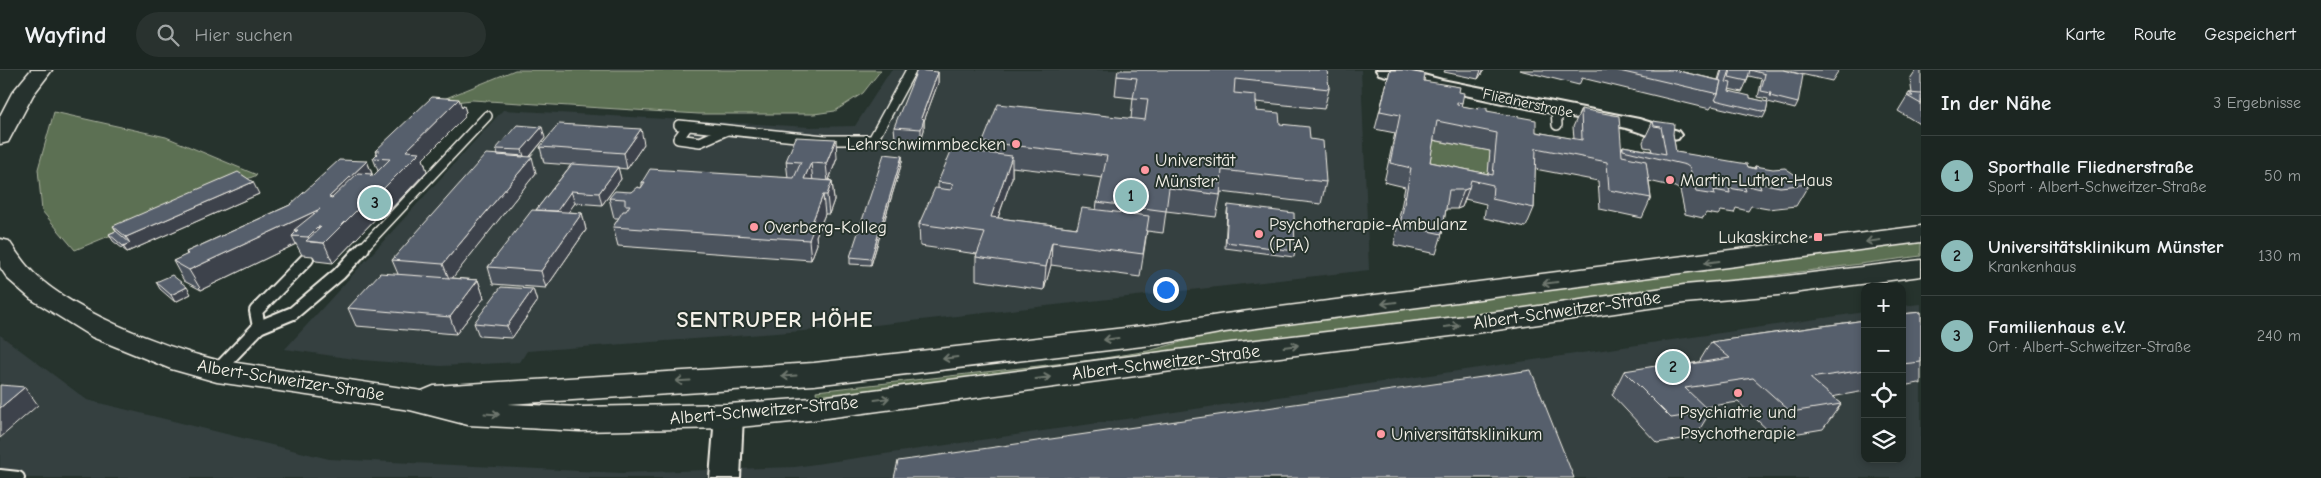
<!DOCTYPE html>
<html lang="de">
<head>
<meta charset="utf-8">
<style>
  body { margin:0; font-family:"Comic Neue",sans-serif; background:#29322f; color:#f1f3f6 }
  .controls { position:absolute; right:15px; bottom:15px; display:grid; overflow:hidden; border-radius:10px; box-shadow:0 2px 8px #0003 }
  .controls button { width:45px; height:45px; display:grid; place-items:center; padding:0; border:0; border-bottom:1px solid #3a4340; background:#1c2622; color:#f1f3f6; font:25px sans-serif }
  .you { position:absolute; left:1165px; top:219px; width:18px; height:18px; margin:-12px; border:4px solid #fff; border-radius:50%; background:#1a73e8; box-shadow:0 0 0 8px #1a73e833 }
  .badge { display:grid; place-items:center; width:32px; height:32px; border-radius:50%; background:#8bbbb9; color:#111; font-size:16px; font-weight:700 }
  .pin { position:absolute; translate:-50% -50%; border:2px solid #fff; box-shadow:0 1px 5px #0006 }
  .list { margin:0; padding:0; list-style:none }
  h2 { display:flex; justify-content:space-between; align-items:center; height:65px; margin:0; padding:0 20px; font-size:21px }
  h2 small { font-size:16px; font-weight:400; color:#a0a5a5 }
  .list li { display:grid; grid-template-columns:32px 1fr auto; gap:15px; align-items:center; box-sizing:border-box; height:80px; padding:0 20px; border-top:1px solid #3a4340 }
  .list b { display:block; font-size:19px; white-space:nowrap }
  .list p { margin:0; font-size:16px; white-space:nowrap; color:#a0a5a5 }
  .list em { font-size:16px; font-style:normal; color:#a0a5a5 }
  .icon { flex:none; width:28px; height:28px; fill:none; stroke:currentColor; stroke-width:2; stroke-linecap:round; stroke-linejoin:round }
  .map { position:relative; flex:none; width:1921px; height:408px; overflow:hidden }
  header { display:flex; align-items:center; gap:30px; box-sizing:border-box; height:70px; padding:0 25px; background:#1c2622; border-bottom:1px solid #3a4340 }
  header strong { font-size:24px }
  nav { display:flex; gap:28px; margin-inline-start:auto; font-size:18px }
  .search { width:350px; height:45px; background:#29322f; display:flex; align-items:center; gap:12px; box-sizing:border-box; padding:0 18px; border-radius:28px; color:#a0a5a5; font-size:19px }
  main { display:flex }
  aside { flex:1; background:#1c2622 }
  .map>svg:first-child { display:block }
  .built { fill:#354040 }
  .green { fill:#5c6f52; stroke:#a8b09d }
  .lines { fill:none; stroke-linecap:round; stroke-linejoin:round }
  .lane-far1-casing { stroke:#f4f1e8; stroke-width:12 }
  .lane-casing { stroke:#f4f1e8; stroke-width:16 }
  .street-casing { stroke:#f4f1e8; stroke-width:4 }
  .secondary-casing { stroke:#f4f1e8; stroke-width:3 }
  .lane-far1 { stroke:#26332d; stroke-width:9 }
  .lane { stroke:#26332d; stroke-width:12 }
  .street { fill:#26332d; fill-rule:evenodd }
  .secondary { fill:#26332d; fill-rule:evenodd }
  .wall { fill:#4b525d; stroke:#f4f1e8; fill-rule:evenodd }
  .shaded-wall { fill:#3d424c; stroke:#f4f1e8 }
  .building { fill:#575f6c; stroke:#f4f1e8; fill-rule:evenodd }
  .oneway { stroke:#6e766e }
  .poi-dot { fill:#ff9aa2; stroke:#26332d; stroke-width:2 }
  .labels { text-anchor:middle; stroke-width:4; stroke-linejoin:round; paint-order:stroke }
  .far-street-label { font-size:15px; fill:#f4f1e8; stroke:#26332d }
  .poi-label { font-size:18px; fill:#f4f1e8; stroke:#26332d; text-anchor:start }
  .street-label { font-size:18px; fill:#f4f1e8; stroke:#26332d }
  .district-label { font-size:22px; font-weight:bold; letter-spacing:1px; fill:#f4f1e8; stroke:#26332d }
</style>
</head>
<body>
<header>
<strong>Wayfind</strong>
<div class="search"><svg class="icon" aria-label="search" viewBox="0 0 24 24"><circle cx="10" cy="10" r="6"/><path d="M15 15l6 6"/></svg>Hier suchen</div>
<nav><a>Karte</a><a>Route</a><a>Gespeichert</a></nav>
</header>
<main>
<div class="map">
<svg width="1921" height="408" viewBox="0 0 1921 408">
  <rect width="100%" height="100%" fill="#26332d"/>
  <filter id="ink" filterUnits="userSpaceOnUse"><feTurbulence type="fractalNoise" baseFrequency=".02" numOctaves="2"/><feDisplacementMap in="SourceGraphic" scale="10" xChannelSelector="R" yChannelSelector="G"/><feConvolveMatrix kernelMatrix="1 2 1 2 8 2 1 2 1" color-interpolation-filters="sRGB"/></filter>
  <g filter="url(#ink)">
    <g class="built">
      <path d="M891,0H1361L1369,200L858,257L527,281L520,292L441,296L361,290L285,279L503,40L810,57L855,56Z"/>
      <path d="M1921,234V408H0V265L87,330L329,389L622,403L795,397L1865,242V389H1902V236Z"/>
    </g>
    <g class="green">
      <path d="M515,0H881L863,23L835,41L814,44H699L472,30L429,35Z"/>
      <path d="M54,42L166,67L257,105L75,180L42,141L38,99Z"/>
      <path d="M1431,70L1490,81L1487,124L1424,111Z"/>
      <path d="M1921,172V186L1272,271L817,329L816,321L1092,290L1148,281L1211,264L1255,256Z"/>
    </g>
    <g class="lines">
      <g class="lane-far1-casing">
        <g id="lane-far1">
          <path d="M1556,39L1557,55"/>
          <path d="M679,55L825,70H873L911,0"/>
          <path d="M687,57L678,69L700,72L725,61"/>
          <path d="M362,179L487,46"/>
        </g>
      </g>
      <g class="lane-casing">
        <g id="lane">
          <path d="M259,257L256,241L307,189"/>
          <path d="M217,301L259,257L293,243L339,204L363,178"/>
          <path d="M0,406L18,408"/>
        </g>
      </g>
      <g class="street-casing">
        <g id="street">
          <path d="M1376,0H1405L1442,10L1639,49L1678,61L1681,65L1678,69C1662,73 1642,62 1626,58C1543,41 1460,26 1379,4Z"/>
          <path d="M729,336L739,339L743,346L740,408H710L715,346L719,339Z"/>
        </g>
      </g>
      <g class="secondary-casing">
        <g id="secondary">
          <path d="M31,0H52L33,25L8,72L0,74V46L12,23Z"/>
          <path d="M1921,156V172L1225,262L1160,274L814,315L508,334L580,337L729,334L812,328L1231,273L1483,244L1684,215L1778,207L1921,190V206L1778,225L1684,233L1483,262L1231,293L812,350L729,358L580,361L468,355L410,340L217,312L171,299L92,267L31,229L8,209L0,197V169L9,171C15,180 21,189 27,196C64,239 163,277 217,290L422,321L434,316L814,293L1160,254L1225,244Z"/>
        </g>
      </g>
      <use href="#lane-far1" class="lane-far1"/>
      <use href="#lane" class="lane"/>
      <use href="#street" class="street"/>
      <use href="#secondary" class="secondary"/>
    </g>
    <g class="wall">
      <path d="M1327,0L1329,19L1324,39L1256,32V41L1280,54L1310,69L1326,112L1321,134L1221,122L1216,147L1166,141L1163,163L1147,161L1140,207L1051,195L1044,220L976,210V187L977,184L920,176L919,154L938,118V112L983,83V72L1131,49L1133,28L1115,26L1117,6ZM1012,97L1103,108L1097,132L1096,140L1077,158L998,148L1012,108Z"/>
      <path d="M1390,0L1459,22L1462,33L1461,36L1477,39L1478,37L1536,62L1574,69L1573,57L1581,39L1622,79L1623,76L1652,81L1651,78L1644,77L1643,72L1653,51L1673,64L1676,82L1754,98L1755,96L1809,114L1796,136L1768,139L1751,136L1748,141L1736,138L1734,143L1721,141L1718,145L1706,143L1703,148L1685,144L1680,120L1675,117L1649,111L1651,128L1642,148L1600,139L1598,111L1535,99L1534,138L1526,157L1484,148L1486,134L1465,129L1462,137L1457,139H1446L1442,164L1436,184L1394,175L1405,117L1384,112L1395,63L1375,59ZM1433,70L1490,81L1488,104L1430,92Z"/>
      <path d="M1445,0H1484L1478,9L1444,2Z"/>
      <path d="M1519,0H1674L1718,10L1721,0H1783L1798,33L1795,39L1768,32L1766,42L1763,48L1712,36L1710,39L1582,8L1579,15ZM1749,6L1762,9L1758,27L1768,29L1767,32L1750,28L1729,21V19L1742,22L1747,11Z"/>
      <path d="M1783,0H1839L1832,11Z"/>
      <path d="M1916,0H1921V55L1898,41L1909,23H1912L1910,9Z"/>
      <path d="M938,2V13L924,51V60L921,70L895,68L894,57Z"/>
      <path d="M461,36H464L466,42L464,44L465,47L423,89L427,101L388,142L383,141L333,193L316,191L313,186L302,185L296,174L201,220L184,211L173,191L187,185L186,182L290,135L367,91L373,106L378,101L373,88L377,85L375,81Z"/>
      <path d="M545,68L530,87L536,103L452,208L478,210L484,228L456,264L356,256L348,238L398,204L392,190L498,84L496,79Z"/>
      <path d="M644,74L627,99L618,98L621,109L602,135L575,133L568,142L582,143L586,160L546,218L493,214L488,197L536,140L571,95L544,93L540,77Z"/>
      <path d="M902,86V92L871,195L850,194V187Z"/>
      <path d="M837,88L829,110L832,111L834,130L829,144H825L816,166L817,174L811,190L618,176L613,157L619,148H614L609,128L631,122L641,118L642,116V112L788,108L786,91Z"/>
      <path d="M259,124L127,182L113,171L109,164L116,161L113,156Z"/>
      <path d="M1228,135L1295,181L1294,187L1225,178L1227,142Z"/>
      <path d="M156,212L191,224L175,232L160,219Z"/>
      <path d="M533,219L537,232L512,268L479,266L474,253Z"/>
      <path d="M1921,242V314L1919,313L1902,316V244Z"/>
      <path d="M1865,250V321L1831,327L1841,334L1823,359L1775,367L1738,332L1705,337L1710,342L1695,367L1657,373L1612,325L1624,301L1664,298L1699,292L1711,272Z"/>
    </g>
    <g class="shaded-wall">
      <path d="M1481,0H1484L1478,9Z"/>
      <path d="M938,2V13L924,51V60L921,70V48Z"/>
      <path d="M459,29L462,38L464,36L466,42L464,44L465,47L423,89L427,101L388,142L380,122L406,81Z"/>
      <path d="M542,57L545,68L517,102L524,86L522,80Z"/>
      <path d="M641,59L644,74L627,99L624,83Z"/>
      <path d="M836,69L837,88L828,112L826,94Z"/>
      <path d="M902,86V92L871,195V189Z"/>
      <path d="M1012,86V108L990,170L991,147Z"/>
      <path d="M532,87L536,103L450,211L443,194Z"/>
      <path d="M367,91L379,122L372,112L338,147L329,127Z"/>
      <path d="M811,93L813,112L804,109Z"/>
      <path d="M618,97L621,109L602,135L599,123Z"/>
      <path d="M832,111L834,130L829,144L827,125Z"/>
      <path d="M253,112L259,124L127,182L123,176L130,173L126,167Z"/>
      <path d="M1469,118L1462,137L1457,139L1464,120Z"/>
      <path d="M571,121L575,133L557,158L553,145Z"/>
      <path d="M375,122L383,141L333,193L324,173L310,172L308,167L298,160H294L297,166H292L296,174L201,220L189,200L320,139L321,157H318L324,172Z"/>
      <path d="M823,125L825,144L816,166L817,174L811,190L809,170L811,155Z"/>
      <path d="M582,143L586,160L546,218L541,201Z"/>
      <path d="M1052,172L1051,195L1044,220L1046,197Z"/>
      <path d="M478,210L484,228L456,264L450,247Z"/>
      <path d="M187,217L191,224L175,232L171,225Z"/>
      <path d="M533,219L537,232L512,268L507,256Z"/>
      <path d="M25,317L38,335L0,368V338Z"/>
    </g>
    <g class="building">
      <path d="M917,0L938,2L921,48L924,49L921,59L894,57Z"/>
      <path d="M1118,0H1327L1329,19L1235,9L1234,23L1256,25V41L1279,43L1280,54L1309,57L1310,69L1323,71L1326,112L1222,100L1220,125L1169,118L1166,141L1097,132L1107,86L983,72L998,34L1145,50L1148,29L1133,28L1137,8L1117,6Z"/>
      <path d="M1390,0H1403L1425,4L1424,11L1460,17L1459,22L1464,23L1462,33L1457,32V35L1478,39V37L1487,38V41L1536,50V62L1582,70L1581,39L1619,46L1622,86L1646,91L1651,128L1609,120L1607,92L1536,78L1534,138L1492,129L1493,115L1471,110L1469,118L1464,120H1449L1442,164L1400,155L1411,98L1390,93L1400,45L1380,41ZM1437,51L1497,63L1493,105L1430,92Z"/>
      <path d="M1615,0H1674L1721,11L1718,24Z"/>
      <path d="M1722,0H1730L1726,12L1731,13L1729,21L1750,26V28L1768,32L1766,42L1715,30L1718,24L1721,11L1719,10Z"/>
      <path d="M1731,0H1750L1747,11L1729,7Z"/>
      <path d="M1750,0H1783L1803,5L1798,33L1770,26L1771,23L1761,21L1765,4Z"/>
      <path d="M1909,23L1921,24V34L1907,26H1913Z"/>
      <path d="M432,27L459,29L406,81L420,82L380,122H375L324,173L306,171L321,157H318L308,167L292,166L298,160H294L320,139L189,200L173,191L188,184L186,182L290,135L339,90L367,91L329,127L332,128L358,103L372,104L370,106H373L390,89L373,88L380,81H375Z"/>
      <path d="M1653,51L1674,54L1673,64L1676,82L1747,94L1748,97L1756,99L1755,96L1773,99L1785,98L1809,114L1780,117L1759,113L1761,119L1744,115L1746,121L1729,118L1730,123L1714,120L1715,125L1696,122L1690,98L1686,95L1623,80V76L1666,84L1661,57L1654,56Z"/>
      <path d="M559,54L641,59L624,83L540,77Z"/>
      <path d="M517,55L542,57L522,80L496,79Z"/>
      <path d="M796,67L836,69L826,94L811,93L804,109L832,111L827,125H823L811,155H815L809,170L613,157L623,141H626L630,135H625V129L609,128L615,121L631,122L637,117L641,118L645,112H642L650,99L794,108L801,92L786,91Z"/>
      <path d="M952,79L1012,86L991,147L1077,158L1082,138L1149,146L1143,184L1052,172L1046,197L976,187L985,163L919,154L935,118L951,120L953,114L938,112Z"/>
      <path d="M486,84L532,87L443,194L392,190Z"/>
      <path d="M498,84L524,86L523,87L497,85Z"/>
      <path d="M884,84L902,86L871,189L850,187Z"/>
      <path d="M572,94L618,97L599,123L571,121L557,141L536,140Z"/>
      <path d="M238,102L253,112L126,167L113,156Z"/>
      <path d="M1228,135L1294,143L1295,181L1226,172Z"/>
      <path d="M532,140L582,143L541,201L488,197Z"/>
      <path d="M116,161L130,173L123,176L109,164Z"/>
      <path d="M380,203L478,210L450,247L348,238Z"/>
      <path d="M172,205L187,217L171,225L156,212Z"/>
      <path d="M501,217L533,219L507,256L474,253Z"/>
      <path d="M1921,242V292L1902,294V244Z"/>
      <path d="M1865,250V300L1810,308L1841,334L1791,342L1753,308L1685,318L1710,342L1671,348L1624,301L1662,295L1664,298L1730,288L1711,272Z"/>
      <path d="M1531,300L1574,408H894L898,391Z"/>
      <path d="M0,315L25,317L0,338Z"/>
    </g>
    <defs><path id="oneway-shaft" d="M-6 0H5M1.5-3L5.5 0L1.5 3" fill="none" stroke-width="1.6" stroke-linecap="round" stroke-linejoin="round" transform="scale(1.25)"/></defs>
    <g class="oneway">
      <use href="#oneway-shaft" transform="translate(1873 171) rotate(172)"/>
      <use href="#oneway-shaft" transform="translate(1712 192) rotate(173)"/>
      <use href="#oneway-shaft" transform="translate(1550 213) rotate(173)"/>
      <use href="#oneway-shaft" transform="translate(1389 233) rotate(173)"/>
      <use href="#oneway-shaft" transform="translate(1452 256) rotate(-7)"/>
      <use href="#oneway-shaft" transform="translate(1111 269) rotate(173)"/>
      <use href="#oneway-shaft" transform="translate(1291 276) rotate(-7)"/>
      <use href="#oneway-shaft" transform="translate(950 288) rotate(173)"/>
      <use href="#oneway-shaft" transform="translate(789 306) rotate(176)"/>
      <use href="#oneway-shaft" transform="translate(1043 308) rotate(-7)"/>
      <use href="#oneway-shaft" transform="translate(683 311) rotate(177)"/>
      <use href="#oneway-shaft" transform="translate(882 329) rotate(-8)"/>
      <use href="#oneway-shaft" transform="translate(492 344) rotate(4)"/>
    </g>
  </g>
  <g class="poi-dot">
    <circle cx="1016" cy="74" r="5"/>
    <circle cx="1145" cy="100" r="5"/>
    <circle cx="1670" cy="110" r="5"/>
    <circle cx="754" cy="157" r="5"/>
    <circle cx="1259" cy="164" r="5"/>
    <rect x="1813" y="162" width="10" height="10" rx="2.5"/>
    <circle cx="1738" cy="323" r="5"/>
    <circle cx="1381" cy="364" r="5"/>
  </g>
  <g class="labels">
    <g class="far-street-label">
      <text transform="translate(1528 33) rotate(12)" y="5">Fliednerstraße</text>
    </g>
    <g class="poi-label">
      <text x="1006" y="80" text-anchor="end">Lehrschwimmbecken</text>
      <text x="1155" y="96">Universität<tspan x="1155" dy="21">Münster</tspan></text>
      <text x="1680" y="116">Martin-Luther-Haus</text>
      <text x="1269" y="160">Psychotherapie-Ambulanz<tspan x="1269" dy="21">(PTA)</tspan></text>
      <text x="764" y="163">Overberg-Kolleg</text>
      <text x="1808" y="173" text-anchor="end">Lukaskirche</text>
      <text x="1738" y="348" text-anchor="middle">Psychiatrie und<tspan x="1738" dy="21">Psychotherapie</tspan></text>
      <text x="1391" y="370">Universitätsklinikum</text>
    </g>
    <g class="street-label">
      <text transform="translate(1567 240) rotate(-8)" y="6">Albert-Schweitzer-Straße</text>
      <text transform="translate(1166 292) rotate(-7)" y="6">Albert-Schweitzer-Straße</text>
      <text transform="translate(291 310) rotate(9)" y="6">Albert-Schweitzer-Straße</text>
      <text transform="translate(764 340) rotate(-5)" y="6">Albert-Schweitzer-Straße</text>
    </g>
    <g class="district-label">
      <text x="775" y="257">SENTRUPER HÖHE</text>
    </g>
  </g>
</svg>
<div class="controls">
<button>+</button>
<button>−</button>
<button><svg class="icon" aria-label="locate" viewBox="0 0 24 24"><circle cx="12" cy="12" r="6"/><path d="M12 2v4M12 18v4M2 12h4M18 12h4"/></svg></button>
<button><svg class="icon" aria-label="layers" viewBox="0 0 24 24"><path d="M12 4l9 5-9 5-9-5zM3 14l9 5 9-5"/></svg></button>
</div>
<div class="you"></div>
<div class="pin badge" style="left:1131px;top:126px">1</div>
<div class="pin badge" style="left:1673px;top:297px">2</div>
<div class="pin badge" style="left:375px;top:133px">3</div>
</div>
<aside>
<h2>In der Nähe<small>3 Ergebnisse</small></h2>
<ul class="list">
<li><span class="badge">1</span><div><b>Sporthalle Fliednerstraße</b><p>Sport · Albert-Schweitzer-Straße</p></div><em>50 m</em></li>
<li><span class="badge">2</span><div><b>Universitätsklinikum Münster</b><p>Krankenhaus</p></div><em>130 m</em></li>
<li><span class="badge">3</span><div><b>Familienhaus e.V.</b><p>Ort · Albert-Schweitzer-Straße</p></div><em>240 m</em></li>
</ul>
</aside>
</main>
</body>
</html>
